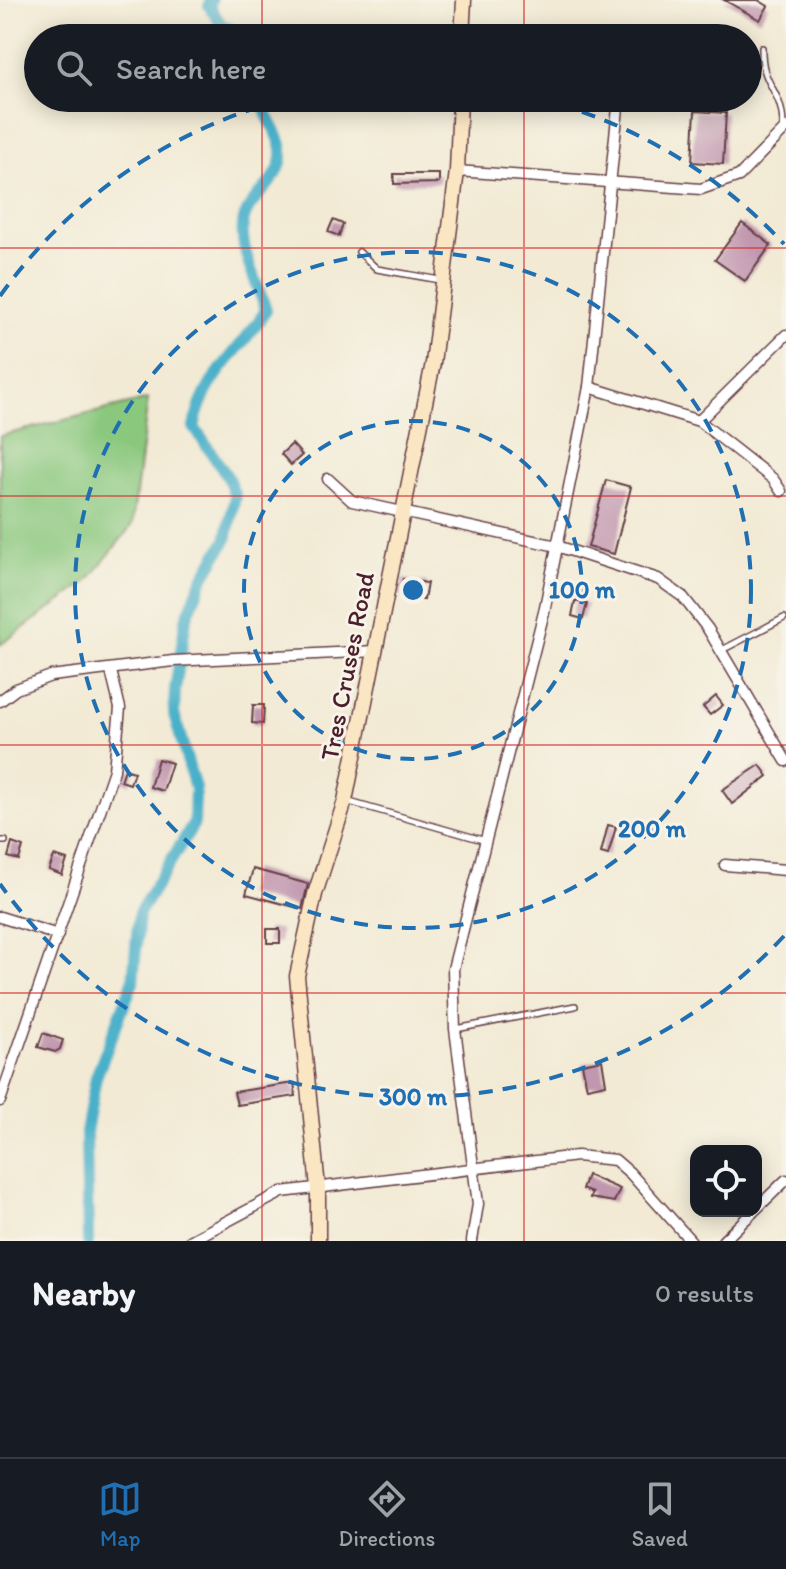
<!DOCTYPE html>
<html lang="en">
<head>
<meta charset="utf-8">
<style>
  body { margin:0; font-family:Itim,sans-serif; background:#242831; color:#f1f3f6 }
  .controls { position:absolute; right:24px; bottom:24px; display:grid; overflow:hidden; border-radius:16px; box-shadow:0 4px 20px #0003 }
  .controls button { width:72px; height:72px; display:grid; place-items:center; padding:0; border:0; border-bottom:2px solid #363941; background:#171b24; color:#f1f3f6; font:40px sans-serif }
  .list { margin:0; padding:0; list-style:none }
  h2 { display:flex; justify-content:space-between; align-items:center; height:104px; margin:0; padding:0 32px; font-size:34px }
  h2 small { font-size:26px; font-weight:400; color:#9ea1a6 }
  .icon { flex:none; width:44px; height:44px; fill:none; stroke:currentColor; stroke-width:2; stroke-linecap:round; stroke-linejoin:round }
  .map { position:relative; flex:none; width:786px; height:1241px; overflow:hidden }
  .search { position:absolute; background:#171b24; box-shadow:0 4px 20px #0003; left:24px; right:24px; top:24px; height:88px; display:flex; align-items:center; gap:20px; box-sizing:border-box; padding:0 28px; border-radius:44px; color:#9ea1a6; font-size:30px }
  .sheet { height:216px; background:#171b24 }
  nav { display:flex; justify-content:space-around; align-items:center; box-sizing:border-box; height:112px; border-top:2px solid #363941; background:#171b24; font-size:22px; color:#9ea1a6 }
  nav a { display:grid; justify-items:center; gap:4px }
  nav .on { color:#1f6fb2 }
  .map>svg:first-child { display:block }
  .green { fill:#8ac87e; stroke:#6a7454; stroke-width:2 }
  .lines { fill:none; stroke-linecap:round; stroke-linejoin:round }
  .canal { stroke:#4ab0c9; stroke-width:12 }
  .building { fill:#c197af }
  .service-casing { stroke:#633d44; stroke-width:8 }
  .minor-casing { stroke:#633d44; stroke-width:13 }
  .secondary-casing { stroke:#633d44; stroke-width:17 }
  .service { stroke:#fff; stroke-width:5 }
  .minor { stroke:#fff; stroke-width:10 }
  .secondary { stroke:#fbe6c4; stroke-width:14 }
  .grid { fill:none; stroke:#d62828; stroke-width:2; stroke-opacity:0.55 }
  .ring { fill:none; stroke:#1f6fb2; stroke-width:4; stroke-dasharray:14 10 }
  .labels { text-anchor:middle; stroke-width:6; stroke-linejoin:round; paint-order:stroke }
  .street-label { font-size:26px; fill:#4a1f2b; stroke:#f7f3e8 }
  .centre { fill:#1f6fb2; stroke:#f7f3e8; stroke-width:4 }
  .ring-label { font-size:24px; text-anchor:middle; font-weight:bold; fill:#1f6fb2; stroke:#f7f3e8; stroke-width:6; stroke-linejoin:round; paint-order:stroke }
</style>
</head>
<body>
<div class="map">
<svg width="786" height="1241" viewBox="0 0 786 1241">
  <rect width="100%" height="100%" fill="#f7f3e8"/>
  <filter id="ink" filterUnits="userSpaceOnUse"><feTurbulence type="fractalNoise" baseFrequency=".0125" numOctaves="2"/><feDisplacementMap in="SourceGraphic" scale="16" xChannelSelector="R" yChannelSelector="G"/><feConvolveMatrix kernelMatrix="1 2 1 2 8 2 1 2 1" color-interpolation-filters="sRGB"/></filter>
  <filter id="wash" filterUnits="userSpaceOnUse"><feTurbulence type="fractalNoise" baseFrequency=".006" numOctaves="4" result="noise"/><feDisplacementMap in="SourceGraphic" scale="32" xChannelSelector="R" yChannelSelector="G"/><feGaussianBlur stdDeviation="1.8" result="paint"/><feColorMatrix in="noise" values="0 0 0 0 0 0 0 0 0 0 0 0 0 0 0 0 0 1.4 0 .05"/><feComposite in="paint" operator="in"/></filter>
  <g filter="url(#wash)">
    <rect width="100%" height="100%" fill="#f2ead4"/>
    <path class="green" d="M148,399L132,525L87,582L0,645V436Z"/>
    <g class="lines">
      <g class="canal">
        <path d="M211,0L209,6L221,24L246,38"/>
        <path d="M88,1241L86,1132L96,1077L133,982L139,913L194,823L195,788L174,714L175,690L186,619L202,580L226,540L235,497L229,479L194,427C205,374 239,354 266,310C258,285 240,251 243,225C245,196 285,183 282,150C280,130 262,117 264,98"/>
      </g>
    </g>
    <g id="blocks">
      <g class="building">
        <path d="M724,0H758L768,6L760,20Z"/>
        <path d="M695,111L726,113L723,164L692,162Z"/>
        <path d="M394,174H439V183L394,184Z"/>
        <path d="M333,220L343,224L339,236L328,232Z"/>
        <path d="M742,223L771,245L745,281L715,260Z"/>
        <path d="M292,444L302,455L291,465L281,454Z"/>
        <path d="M606,480L631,487L614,554L588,547Z"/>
        <path d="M403,579L427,583L424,600L400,596Z"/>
        <path d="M575,601L587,604L583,619L572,616Z"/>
        <path d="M716,696L723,705L710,715L703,707Z"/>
        <path d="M253,705H264L263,724L252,723Z"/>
        <path d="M158,759L172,763L163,791L150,787Z"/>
        <path d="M760,765L768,776L732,804L722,790Z"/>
        <path d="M125,769L134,772L130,784L121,781Z"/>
        <path d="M608,825L616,827L608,855L601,853Z"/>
        <path d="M12,843L23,847L19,860L8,857Z"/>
        <path d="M54,856L67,860L62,875L49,870Z"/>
        <path d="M253,869L308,884L302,909L246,894Z"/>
        <rect x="267" y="929" width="13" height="14"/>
        <path d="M43,1033L63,1040L60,1049L55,1052L38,1047Z"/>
        <path d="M602,1060L606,1084L587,1088L582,1064Z"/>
        <path d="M294,1083L296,1096L237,1105L234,1092Z"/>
        <path d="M587,1175L620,1189L614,1202L590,1198L592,1193L582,1189Z"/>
      </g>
    </g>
  </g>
  <g filter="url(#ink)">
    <use href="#blocks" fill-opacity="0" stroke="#633d44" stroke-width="2"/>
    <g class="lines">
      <g class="service-casing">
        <g id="service">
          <path d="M762,48C761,89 784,88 783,130"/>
          <path d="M359,252L377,269L440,280"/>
          <path d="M722,650L784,618"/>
          <path d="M346,801L486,841"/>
          <path d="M0,841H5"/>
          <path d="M456,1029L575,1006"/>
        </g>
      </g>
      <g class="minor-casing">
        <g id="minor">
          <path d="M625,38V36"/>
          <path d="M457,171L701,189L739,176L786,128"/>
          <path d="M589,387L699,421L773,479L781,491"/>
          <path d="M699,421L786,335"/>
          <path d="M328,479L352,501L557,546L658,579L683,597L708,629L786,761"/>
          <path d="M0,701L16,689L51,676L173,661L376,651"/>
          <path d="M725,865L786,870"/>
          <path d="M0,917L58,935"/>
          <path d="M0,1101L114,770L120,708L111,671"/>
          <path d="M756,1209L786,1180"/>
          <path d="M190,1241L282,1192L577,1156L615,1160L630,1173L691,1241"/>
          <path d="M472,1241L478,1204L455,1029L453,969L544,612L589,387L619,98"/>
          <path d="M723,1241L754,1211"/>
        </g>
      </g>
      <g class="secondary-casing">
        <g id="secondary">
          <path d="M462,38L464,0"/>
          <path d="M318,1241V1188L297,976L315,894L345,801L433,363L457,171L460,98"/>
        </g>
      </g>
      <use href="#service" class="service"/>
      <use href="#minor" class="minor"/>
      <use href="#secondary" class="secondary"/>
    </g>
  </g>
  <path class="grid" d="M262,0V38M524,0V38M262,98V1241M524,98V1241M0,248H786M0,496H786M0,745H786M0,993H786"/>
  <g class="ring">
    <circle cx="413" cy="590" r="169"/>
    <circle cx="413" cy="590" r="338"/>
    <path d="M784 936A507 507 0 0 1 0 884M0 296A507 507 0 0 1 290 98M536 98A507 507 0 0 1 784 244"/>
  </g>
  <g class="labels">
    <g class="street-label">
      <text transform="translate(347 666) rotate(-79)" y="9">Tres Cruses Road</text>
    </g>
  </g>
  <circle cx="413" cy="590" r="12" class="centre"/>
  <g class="ring-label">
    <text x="582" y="598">100 m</text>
    <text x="652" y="837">200 m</text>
    <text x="413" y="1105">300 m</text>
  </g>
</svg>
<div class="controls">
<button><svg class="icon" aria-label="locate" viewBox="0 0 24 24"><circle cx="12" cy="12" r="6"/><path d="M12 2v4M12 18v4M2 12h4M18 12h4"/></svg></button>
</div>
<div class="search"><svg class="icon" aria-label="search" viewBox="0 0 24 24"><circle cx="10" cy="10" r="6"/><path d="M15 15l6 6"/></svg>Search here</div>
</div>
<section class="sheet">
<h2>Nearby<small>0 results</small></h2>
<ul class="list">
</ul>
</section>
<nav>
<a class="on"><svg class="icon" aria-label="map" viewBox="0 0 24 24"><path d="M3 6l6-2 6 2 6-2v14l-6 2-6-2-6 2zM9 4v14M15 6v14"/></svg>Map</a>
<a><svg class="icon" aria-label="directions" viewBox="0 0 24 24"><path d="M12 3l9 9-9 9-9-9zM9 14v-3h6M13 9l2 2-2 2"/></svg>Directions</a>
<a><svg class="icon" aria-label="saved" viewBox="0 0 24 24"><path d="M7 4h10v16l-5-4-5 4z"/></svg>Saved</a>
</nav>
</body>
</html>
